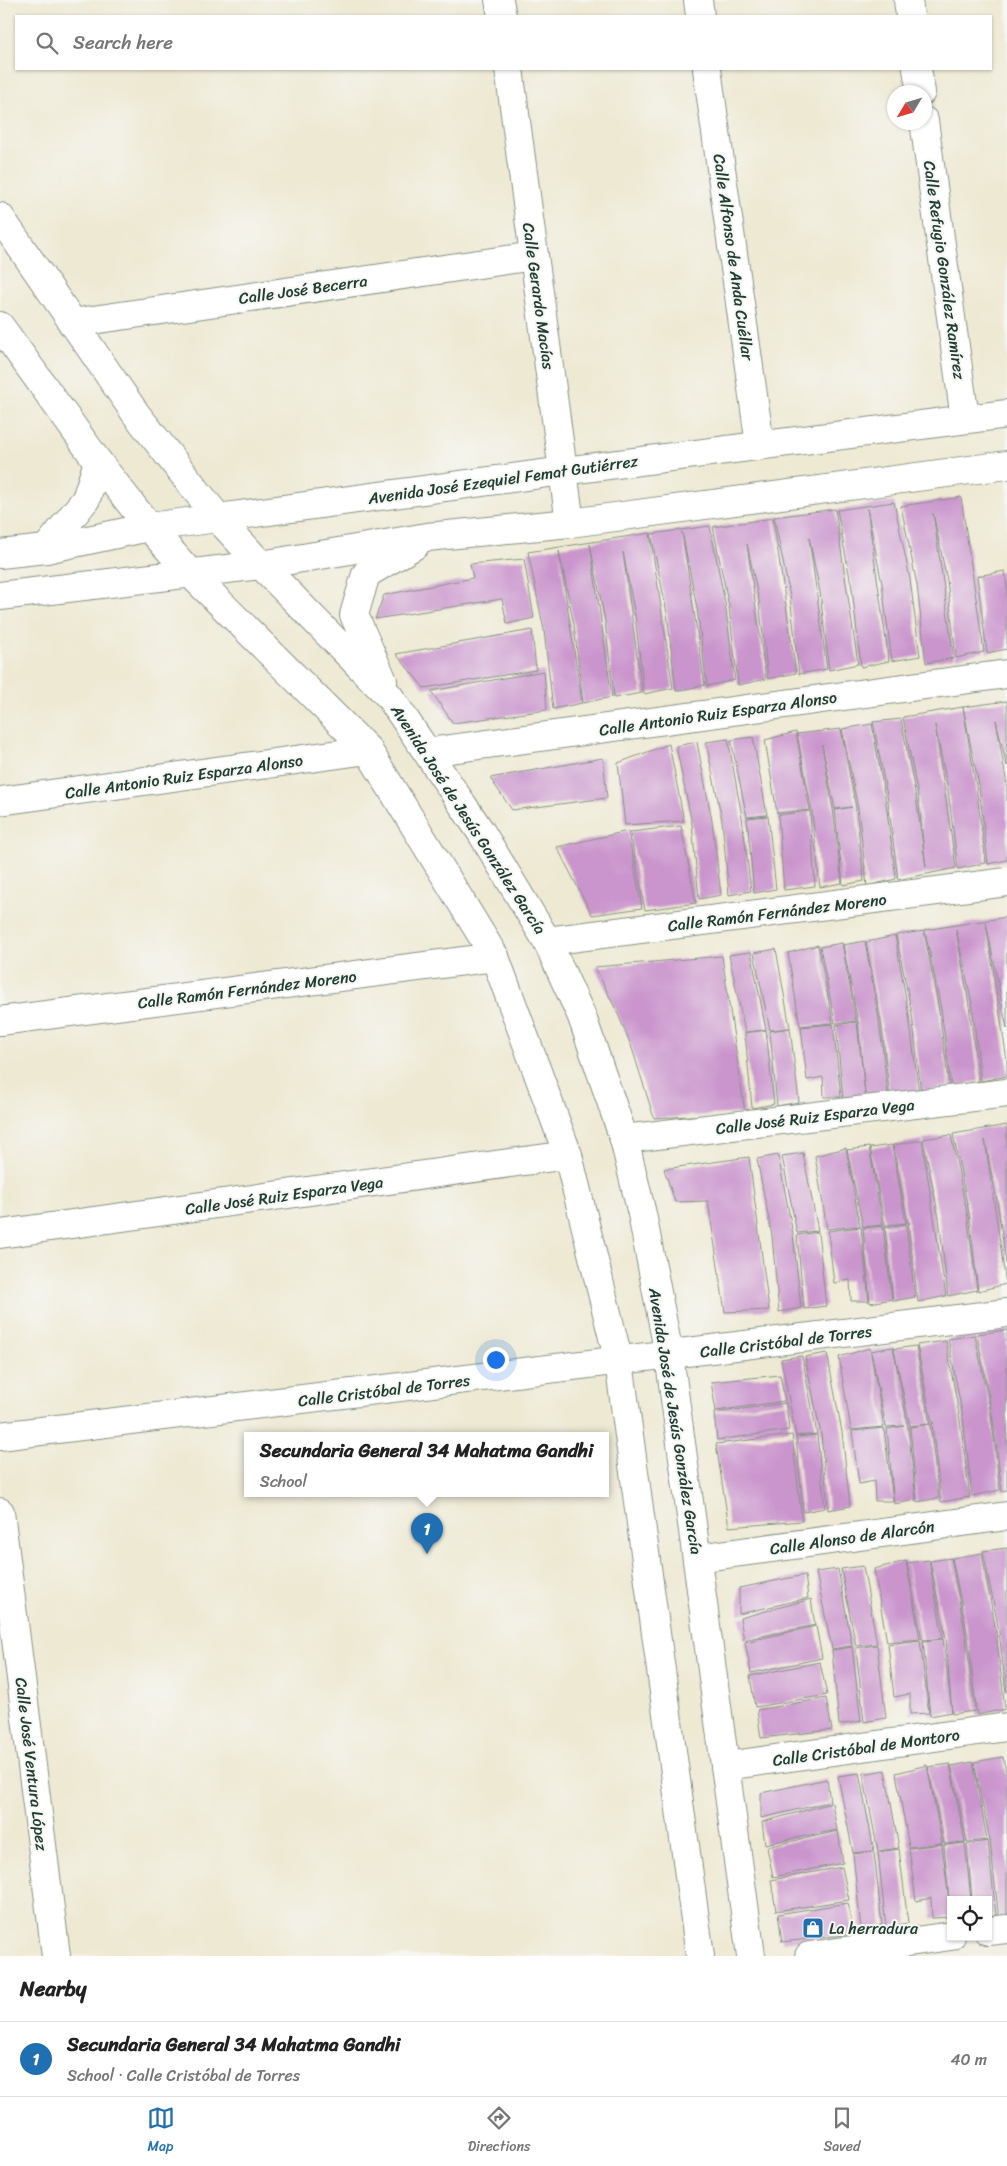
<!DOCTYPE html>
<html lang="en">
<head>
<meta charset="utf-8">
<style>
  body { margin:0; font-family:Sriracha,sans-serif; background:#f2f2f2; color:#222 }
  .controls { position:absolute; right:15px; bottom:15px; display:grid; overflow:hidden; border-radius:0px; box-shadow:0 1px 4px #0004 }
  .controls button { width:45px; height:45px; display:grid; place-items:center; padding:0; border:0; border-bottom:1px solid #e0e0e0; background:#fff; color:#222; font:25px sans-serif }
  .compass { position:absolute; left:887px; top:85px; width:45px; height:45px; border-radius:50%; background:#fff; box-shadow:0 1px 4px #0004; rotate:232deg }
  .you { position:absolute; left:495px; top:1359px; width:18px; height:18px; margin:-12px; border:4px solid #fff; border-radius:50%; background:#1a73e8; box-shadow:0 0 0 8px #1a73e833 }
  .badge { display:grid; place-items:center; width:32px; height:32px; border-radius:50%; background:#1f6fb2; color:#fff; font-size:16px; font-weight:700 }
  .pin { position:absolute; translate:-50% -41px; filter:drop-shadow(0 1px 2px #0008) }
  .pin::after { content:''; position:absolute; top:26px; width:18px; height:15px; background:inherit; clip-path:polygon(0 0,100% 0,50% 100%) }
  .popup { position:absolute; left:244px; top:1432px; width:365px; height:65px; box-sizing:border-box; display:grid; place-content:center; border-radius:0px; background:#fff; filter:drop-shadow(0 1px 4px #0005); font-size:16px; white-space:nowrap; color:#767676 }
  .popup b { font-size:19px; color:#222 }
  .popup::after { content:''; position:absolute; left:50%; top:100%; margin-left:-10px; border:10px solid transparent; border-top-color:#fff }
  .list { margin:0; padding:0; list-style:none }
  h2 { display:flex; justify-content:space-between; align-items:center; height:65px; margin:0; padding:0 20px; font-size:21px }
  h2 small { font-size:16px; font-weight:400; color:#767676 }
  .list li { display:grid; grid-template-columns:32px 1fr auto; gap:15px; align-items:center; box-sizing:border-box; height:75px; padding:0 20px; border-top:1px solid #e0e0e0 }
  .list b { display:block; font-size:19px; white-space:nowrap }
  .list p { margin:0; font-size:16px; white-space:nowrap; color:#767676 }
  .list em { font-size:16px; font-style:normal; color:#767676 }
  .icon { flex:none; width:28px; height:28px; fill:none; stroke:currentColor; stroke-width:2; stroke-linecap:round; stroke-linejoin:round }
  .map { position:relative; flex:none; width:1007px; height:1956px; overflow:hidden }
  .search { position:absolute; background:#fff; box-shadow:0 1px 4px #0004; left:15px; right:15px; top:15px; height:55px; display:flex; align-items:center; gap:12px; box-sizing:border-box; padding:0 18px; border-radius:0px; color:#767676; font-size:19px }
  .sheet { height:140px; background:#fff }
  nav { display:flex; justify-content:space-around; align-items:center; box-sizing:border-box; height:70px; border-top:1px solid #e0e0e0; background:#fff; font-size:14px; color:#767676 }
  nav a { display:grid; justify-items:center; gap:2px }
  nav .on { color:#1f6fb2 }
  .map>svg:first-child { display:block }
  .building { fill:#ca95cd }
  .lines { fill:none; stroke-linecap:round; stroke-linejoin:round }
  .minor-casing { stroke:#869384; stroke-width:30 }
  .minor { stroke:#fff; stroke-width:28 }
  .labels { text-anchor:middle; stroke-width:4; stroke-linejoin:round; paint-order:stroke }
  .street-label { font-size:16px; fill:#1f3d34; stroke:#f6f6f2 }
  .poi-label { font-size:16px; fill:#1f3d34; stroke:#f6f6f2; text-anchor:start }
</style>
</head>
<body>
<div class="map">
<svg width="1007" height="1956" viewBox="0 0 1007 1956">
  <rect width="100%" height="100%" fill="#f6f6f2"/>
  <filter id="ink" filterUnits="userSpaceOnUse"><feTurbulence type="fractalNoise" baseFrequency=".02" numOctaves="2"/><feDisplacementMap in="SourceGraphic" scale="10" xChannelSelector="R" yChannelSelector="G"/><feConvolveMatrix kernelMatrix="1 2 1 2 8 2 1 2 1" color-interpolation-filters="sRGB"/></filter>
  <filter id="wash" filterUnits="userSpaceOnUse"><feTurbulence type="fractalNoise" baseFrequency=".0096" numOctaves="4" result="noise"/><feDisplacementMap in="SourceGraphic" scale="20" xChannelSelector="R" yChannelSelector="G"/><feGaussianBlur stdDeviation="1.12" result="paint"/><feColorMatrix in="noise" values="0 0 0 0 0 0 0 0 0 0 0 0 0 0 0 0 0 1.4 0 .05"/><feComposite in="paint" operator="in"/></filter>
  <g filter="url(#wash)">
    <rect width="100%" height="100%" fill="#eee9d3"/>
    <g id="blocks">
      <g class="building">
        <path d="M961,497L984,652L956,658L947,580L933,513L954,658L926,663L917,585L901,506Z"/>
        <path d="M894,502L910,579L920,656L892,661L882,584L867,508L889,661L861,667L852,589L837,510Z"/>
        <path d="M835,509L858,664L829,670L820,592L809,537L827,669L799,674L790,596L774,517Z"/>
        <path d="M773,518L796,673L768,679L759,601L747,544L766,679L738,685L729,607L713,527Z"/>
        <path d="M710,526L725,603L735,680L707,686L697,608L682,532L705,685L676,691L667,613L651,534Z"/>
        <path d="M650,533L673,688L644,694L635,616L623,552L642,693L614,698L605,621L590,544L612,697L583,703L574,625L559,551L582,703L553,709L544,630L528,552Z"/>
        <path d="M524,559L534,618L507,624L502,599L375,619L384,595L473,578L470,564Z"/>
        <path d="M1005,571L1007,587V649L987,653L977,576Z"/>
        <path d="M532,630L536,670L424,688L396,654Z"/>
        <path d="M544,671L547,710L453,723L431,691Z"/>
        <path d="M1007,701V766L996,720L1007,785V860L988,864L979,786L963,707Z"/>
        <path d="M963,707L976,786L986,863L958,869L948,790L935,725L956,868L898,880L888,801L873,722L901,719L916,797L926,867L918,796L903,717Z"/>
        <path d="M872,724L886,803L896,879L867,886L858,808L842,729Z"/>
        <path d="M841,729L856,808L864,881L843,885L835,810L852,807L835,809L822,745L833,809L842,883L820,887L812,812L797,734Z"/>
        <path d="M796,732L810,810L777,813L765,740Z"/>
        <path d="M753,737L767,815L747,817L731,740Z"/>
        <path d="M728,739L742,817L751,891L729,895L722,820L706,742Z"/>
        <path d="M697,742L712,821L721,895L699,899L692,824L676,746Z"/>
        <path d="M669,744L684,821L625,825L618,763Z"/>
        <path d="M603,758L607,798L512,810L490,778Z"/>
        <path d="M810,811L815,886L784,890L778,815Z"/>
        <path d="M768,816L776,889L754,893L747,818Z"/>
        <path d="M681,826L696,903L645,910L630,832Z"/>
        <path d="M628,831L642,908L592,915L557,847Z"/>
        <path d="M1007,917V1029L986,922L1007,1061V1076L981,1081L972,1004L956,929L969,1005L979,1081L951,1087L941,1009L925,930Z"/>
        <path d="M924,931L939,1010L949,1086L921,1092L912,1014L896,935Z"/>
        <path d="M895,936L909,1016L919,1093L890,1098L881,1021L866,942Z"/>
        <path d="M865,941L879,1020L888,1094L843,1100L836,1025L857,1022L865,1094L858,1022L843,945Z"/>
        <path d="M842,943L856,1021L838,1023H835L820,947Z"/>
        <path d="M818,945L833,1023L800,1026L788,953Z"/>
        <path d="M776,949L790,1028L770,1030L754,953Z"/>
        <path d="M751,952L766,1030L745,1032L729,955Z"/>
        <path d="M722,956L745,1113L654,1118L631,1045L618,1014L595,967Z"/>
        <path d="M833,1024L841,1097H824L823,1077L807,1080L801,1027Z"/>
        <path d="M790,1028L799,1102L777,1106L770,1031Z"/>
        <path d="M766,1030L774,1104L752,1108L745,1033Z"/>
        <path d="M1007,1125V1269L998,1207L985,1140L1006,1284L978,1291L969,1213L953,1134Z"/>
        <path d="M951,1135L967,1213L977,1290L948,1296L939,1218L923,1139Z"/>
        <path d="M922,1140L946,1296L918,1302L908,1224L910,1223H908L893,1145Z"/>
        <path d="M892,1145L906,1223L887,1225H885L870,1148Z"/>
        <path d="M869,1147L883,1225L863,1227L847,1150Z"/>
        <path d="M846,1148L860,1226L827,1229L815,1156Z"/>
        <path d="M803,1153L818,1231L797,1233L782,1156Z"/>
        <path d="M778,1155L793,1234L801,1308L779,1312L772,1236L757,1159Z"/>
        <path d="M749,1157L769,1310L725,1312L708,1201L675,1202L664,1169Z"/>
        <path d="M906,1224L915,1297L893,1301L885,1227Z"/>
        <path d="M883,1226L892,1299L870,1303L863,1228Z"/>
        <path d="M861,1227L869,1301H851L850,1280L834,1283L828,1231Z"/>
        <path d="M818,1232L826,1306L804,1309L797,1235Z"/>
        <path d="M1007,1330V1490L1002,1491L992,1413L977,1334Z"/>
        <path d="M975,1335L991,1414L1000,1490L972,1496L963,1418L948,1339Z"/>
        <path d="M946,1341L960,1420L970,1497L941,1502L932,1424L934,1423H932L917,1345Z"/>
        <path d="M916,1346L930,1424L910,1426L894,1349Z"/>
        <path d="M893,1347L908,1426L916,1500L894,1504L887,1429L904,1426L886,1427L871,1351Z"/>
        <path d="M870,1348L884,1427L851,1430L839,1357Z"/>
        <path d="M827,1353L842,1432L850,1506L828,1510L821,1434L805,1357Z"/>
        <path d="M802,1356L817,1434L796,1436L781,1359Z"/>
        <path d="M780,1375L785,1401L716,1411L711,1382Z"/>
        <path d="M786,1403L789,1430L717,1440L714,1413Z"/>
        <path d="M930,1424L939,1498L917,1502L910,1427Z"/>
        <path d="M884,1428L893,1501H875L874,1481L859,1484L852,1431Z"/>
        <path d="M792,1435L802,1521L729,1527L716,1444Z"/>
        <path d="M817,1435L825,1508L803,1512L796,1437Z"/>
        <path d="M1007,1548V1691L1006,1692L999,1631L983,1551Z"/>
        <path d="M982,1553L996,1632L1005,1709L977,1715L968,1637L952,1558Z"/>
        <path d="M951,1558L966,1636L975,1711L952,1714L946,1639L930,1561Z"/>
        <path d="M929,1560L943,1638L925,1640L922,1639L907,1563Z"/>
        <path d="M906,1561L920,1639L887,1642L874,1569Z"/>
        <path d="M863,1566L877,1644L856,1646L841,1569Z"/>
        <path d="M838,1569L852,1646L832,1649L816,1572Z"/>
        <path d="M805,1575L808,1598L739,1614V1588Z"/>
        <path d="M811,1599L815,1625L744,1640L740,1618Z"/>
        <path d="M816,1626L822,1658L751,1673L745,1642Z"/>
        <path d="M943,1639L952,1712L930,1716L923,1641Z"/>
        <path d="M920,1640L929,1713L910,1714V1694L894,1697L888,1644Z"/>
        <path d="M877,1645L886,1718L864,1722L856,1648Z"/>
        <path d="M852,1647L861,1721L839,1725L832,1650Z"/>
        <path d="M820,1662L827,1695L755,1707L750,1676Z"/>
        <path d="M826,1698L832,1730L761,1738L757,1710Z"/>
        <path d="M1003,1757L1007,1777V1917L999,1919L990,1841L974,1762Z"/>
        <path d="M973,1762L987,1840L969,1842H967L951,1766Z"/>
        <path d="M950,1764L965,1842L946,1844L944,1843L928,1767Z"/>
        <path d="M927,1765L942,1843L909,1847L896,1773Z"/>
        <path d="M885,1770L899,1848L878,1851L863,1774Z"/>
        <path d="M859,1773L874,1851L853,1853L838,1776Z"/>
        <path d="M827,1779L830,1802L761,1818V1793Z"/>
        <path d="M832,1803L837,1830L765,1844L762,1822Z"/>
        <path d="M838,1831L843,1863L773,1877L767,1847Z"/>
        <path d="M988,1841L996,1915L988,1916V1900H972L967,1844Z"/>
        <path d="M965,1843L971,1900H949L944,1845Z"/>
        <path d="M942,1844L951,1917L932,1918L931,1898L916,1901L909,1848Z"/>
        <path d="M899,1849L908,1923L886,1927L878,1852Z"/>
        <path d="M874,1851L882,1925L861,1929L853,1854Z"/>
        <path d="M842,1867L849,1900L776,1911L771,1880Z"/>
        <path d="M848,1903L854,1934L782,1942L778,1914Z"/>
      </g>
    </g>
  </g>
  <g filter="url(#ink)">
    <use href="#blocks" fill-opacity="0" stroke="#869384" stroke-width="1"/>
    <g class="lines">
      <g class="minor-casing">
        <g id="minor">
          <path d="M499,0L502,16"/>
          <path d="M698,0L700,16"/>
          <path d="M908,0L910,16"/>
          <path d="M509,69L570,523"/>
          <path d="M707,69L760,445"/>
          <path d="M917,69L921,92"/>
          <path d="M924,121L965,419"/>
          <path d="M0,217L136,414L218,518L261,565L389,696L481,832L547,941L582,1017L624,1139L642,1214L669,1355L751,1956"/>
          <path d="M72,323L534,256"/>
          <path d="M0,326L98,462L149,527L190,573L368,750L495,957L568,1155L619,1362L700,1956"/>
          <path d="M46,549L86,499L98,462"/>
          <path d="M0,554L46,549L149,527L218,518L563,471L1007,414"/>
          <path d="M0,596L261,565L427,537L570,523L1007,465"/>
          <path d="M383,681L354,615L366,574L415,545"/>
          <path d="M428,752L1007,674"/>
          <path d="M0,801L368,750"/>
          <path d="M547,941L1007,882"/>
          <path d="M0,1021L495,957"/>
          <path d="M624,1139L1007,1093"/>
          <path d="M0,1234L568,1155"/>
          <path d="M0,1436L1007,1313"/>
          <path d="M0,1512L56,1956"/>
          <path d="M697,1558L1007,1516"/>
          <path d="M725,1766L1007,1727"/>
          <path d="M988,1931L1007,1929"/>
          <path d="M809,1956L951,1936"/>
        </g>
      </g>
      <use href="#minor" class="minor"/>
    </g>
  </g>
  <defs>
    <g id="shop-square" transform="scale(1.125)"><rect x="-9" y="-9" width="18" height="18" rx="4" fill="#1f6fb2" stroke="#f6f6f2"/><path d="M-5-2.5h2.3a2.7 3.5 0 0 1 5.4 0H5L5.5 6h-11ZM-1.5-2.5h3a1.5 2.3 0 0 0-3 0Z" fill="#fff"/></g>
  </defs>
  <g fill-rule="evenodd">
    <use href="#shop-square" x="813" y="1928"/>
  </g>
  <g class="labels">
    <g class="street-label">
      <text transform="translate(734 257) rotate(82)" y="6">Calle Alfonso de Anda Cuéllar</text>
      <text transform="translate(945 270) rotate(82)" y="6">Calle Refugio González Ramírez</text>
      <text transform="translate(303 289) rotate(-8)" y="6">Calle José Becerra</text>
      <text transform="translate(539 296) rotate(82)" y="6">Calle Gerardo Macías</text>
      <text transform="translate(503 479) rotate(-8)" y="6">Avenida José Ezequiel Femat Gutiérrez</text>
      <text transform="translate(718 713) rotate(-8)" y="6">Calle Antonio Ruiz Esparza Alonso</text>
      <text transform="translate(184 776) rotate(-8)" y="6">Calle Antonio Ruiz Esparza Alonso</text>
      <text transform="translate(469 819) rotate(57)" y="6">Avenida José de Jesús González García</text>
      <text transform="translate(777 912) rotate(-7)" y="6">Calle Ramón Fernández Moreno</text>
      <text transform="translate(247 989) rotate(-7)" y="6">Calle Ramón Fernández Moreno</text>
      <text transform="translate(815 1116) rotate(-7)" y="6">Calle José Ruiz Esparza Vega</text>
      <text transform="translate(284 1195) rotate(-8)" y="6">Calle José Ruiz Esparza Vega</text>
      <text transform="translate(786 1341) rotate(-7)" y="6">Calle Cristóbal de Torres</text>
      <text transform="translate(384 1390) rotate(-7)" y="6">Calle Cristóbal de Torres</text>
      <text transform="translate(676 1421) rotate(81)" y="6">Avenida José de Jesús González García</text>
      <text transform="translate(852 1537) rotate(-8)" y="6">Calle Alonso de Alarcón</text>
      <text transform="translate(866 1747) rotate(-8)" y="6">Calle Cristóbal de Montoro</text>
      <text transform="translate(32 1764) rotate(83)" y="6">Calle José Ventura López</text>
    </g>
    <g class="poi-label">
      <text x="829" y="1934">La herradura</text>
    </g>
  </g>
</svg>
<div class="controls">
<button><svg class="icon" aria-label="locate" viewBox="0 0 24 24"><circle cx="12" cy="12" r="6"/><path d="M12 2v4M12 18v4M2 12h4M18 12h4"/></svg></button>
</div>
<svg class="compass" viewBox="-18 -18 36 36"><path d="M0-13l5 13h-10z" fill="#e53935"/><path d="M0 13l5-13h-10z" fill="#767676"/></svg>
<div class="you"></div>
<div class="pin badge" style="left:427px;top:1554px">1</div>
<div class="popup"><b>Secundaria General 34 Mahatma Gandhi</b>School</div>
<div class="search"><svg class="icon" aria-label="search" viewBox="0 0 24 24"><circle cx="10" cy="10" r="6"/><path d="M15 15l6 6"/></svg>Search here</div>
</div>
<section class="sheet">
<h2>Nearby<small></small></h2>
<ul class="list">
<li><span class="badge">1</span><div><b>Secundaria General 34 Mahatma Gandhi</b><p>School · Calle Cristóbal de Torres</p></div><em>40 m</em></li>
</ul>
</section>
<nav>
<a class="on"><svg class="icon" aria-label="map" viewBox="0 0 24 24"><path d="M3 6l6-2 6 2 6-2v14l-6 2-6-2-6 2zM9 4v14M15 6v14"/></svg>Map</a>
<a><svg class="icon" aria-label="directions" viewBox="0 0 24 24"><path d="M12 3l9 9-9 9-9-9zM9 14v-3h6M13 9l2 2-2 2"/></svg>Directions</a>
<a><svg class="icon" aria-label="saved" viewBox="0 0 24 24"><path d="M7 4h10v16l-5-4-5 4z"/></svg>Saved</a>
</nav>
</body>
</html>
